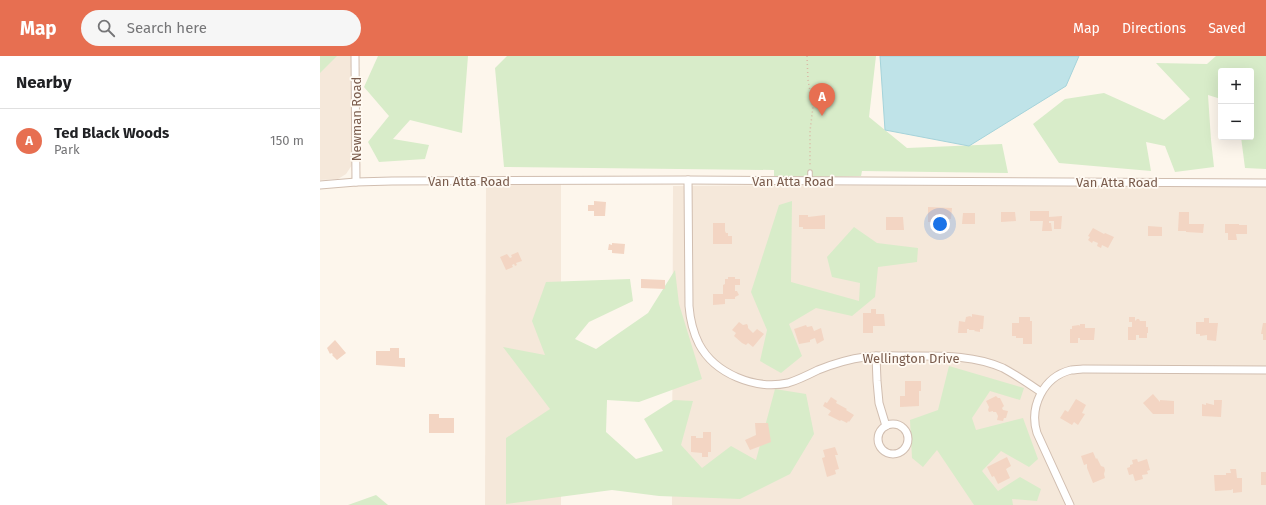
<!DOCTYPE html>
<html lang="en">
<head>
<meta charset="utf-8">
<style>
  body { margin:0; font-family:"Fira Sans",sans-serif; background:#f6f6f6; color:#202124 }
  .controls { position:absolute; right:12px; top:12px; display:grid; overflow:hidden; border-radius:4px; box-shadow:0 4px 16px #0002 }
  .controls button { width:36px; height:36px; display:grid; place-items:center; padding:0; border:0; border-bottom:1px solid #e0e0e0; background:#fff; color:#202124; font:20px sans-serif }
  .you { position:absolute; left:620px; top:168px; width:14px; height:14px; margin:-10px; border:3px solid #fff; border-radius:50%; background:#1a73e8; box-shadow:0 0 0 6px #1a73e833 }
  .badge { display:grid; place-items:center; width:26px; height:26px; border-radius:50%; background:#e76f51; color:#fff; font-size:13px; font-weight:700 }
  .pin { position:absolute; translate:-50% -33px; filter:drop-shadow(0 1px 2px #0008) }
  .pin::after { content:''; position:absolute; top:21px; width:14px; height:12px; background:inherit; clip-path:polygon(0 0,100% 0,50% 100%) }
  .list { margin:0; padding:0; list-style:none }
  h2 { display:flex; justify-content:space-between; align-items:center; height:52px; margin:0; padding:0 16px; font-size:17px }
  h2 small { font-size:13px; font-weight:400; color:#757577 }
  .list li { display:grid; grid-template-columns:26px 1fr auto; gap:12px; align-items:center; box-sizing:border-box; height:64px; padding:0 16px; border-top:1px solid #e0e0e0 }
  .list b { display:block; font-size:15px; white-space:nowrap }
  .list p { margin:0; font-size:13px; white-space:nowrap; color:#757577 }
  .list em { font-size:13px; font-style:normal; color:#757577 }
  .icon { flex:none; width:22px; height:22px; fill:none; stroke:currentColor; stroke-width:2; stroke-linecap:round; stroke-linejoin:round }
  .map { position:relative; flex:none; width:946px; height:449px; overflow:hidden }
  header { display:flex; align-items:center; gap:24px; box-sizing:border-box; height:56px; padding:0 20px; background:#e76f51; color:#fff }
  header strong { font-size:19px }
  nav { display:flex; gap:22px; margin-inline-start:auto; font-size:14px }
  .search { width:280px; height:36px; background:#f6f6f6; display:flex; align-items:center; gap:10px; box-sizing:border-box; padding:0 14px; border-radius:22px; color:#757577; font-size:15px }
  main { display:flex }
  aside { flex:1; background:#fff }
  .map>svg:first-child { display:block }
  .residential { fill:#f5e8da }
  .green { fill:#d8ecc9 }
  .water { fill:#bfe3e8; stroke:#a5d3da }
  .building { fill:#f3d5c3 }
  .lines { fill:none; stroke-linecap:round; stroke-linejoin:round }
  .service-casing { stroke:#d1beb0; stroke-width:5.5 }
  .minor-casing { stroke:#d1beb0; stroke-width:9 }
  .path { stroke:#d9b8a5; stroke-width:1.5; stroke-dasharray:1 3; stroke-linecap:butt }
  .service { stroke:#fff; stroke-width:3.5 }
  .minor { stroke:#fff; stroke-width:7 }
  .labels { text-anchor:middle; stroke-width:3.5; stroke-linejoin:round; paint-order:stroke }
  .street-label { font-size:13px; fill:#7a5c4d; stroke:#fffaf3 }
</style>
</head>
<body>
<header>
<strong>Map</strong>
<div class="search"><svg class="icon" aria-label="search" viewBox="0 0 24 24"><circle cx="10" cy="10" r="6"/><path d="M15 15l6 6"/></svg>Search here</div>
<nav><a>Map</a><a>Directions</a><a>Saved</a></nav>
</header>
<main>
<aside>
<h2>Nearby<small></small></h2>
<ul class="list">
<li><span class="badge">A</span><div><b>Ted Black Woods</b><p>Park</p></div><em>150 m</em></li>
</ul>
</aside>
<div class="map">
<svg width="946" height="449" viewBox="0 0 946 449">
  <rect width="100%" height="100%" fill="#fdf6ec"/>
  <g class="residential">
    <path d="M0,0H32V109L26,118L18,123L0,124Z"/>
    <path d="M166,128H241V449H165Z"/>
    <path d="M461,129L946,131V449H352L353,130Z"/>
  </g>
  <g class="green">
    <path d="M0,0H17L0,17Z"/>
    <path d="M58,0H148L142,77L90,64L73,83L109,89L105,103L59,106L48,86L69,60L44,31Z"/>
    <path d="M187,0H556L549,61L587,92L682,88L688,117L542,115L541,120L490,121L454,120V114L184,111L175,12Z"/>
    <path d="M896,0H946V113L925,112L921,81H931V15H901V43L888,39L891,84L894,111L855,116L845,90L826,86L831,115L739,107L713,68L745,43L784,37L844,64L870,43L836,7L887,8Z"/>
    <path d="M472,145L471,226L539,245L540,227L512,221L507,201L534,171L557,187L598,192L597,206L558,211L555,241L532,260L496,252L469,268L482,300L461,317L440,305L447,274L431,236L459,149Z"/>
    <path d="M355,214L359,248L382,323L319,346L287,344L286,376L316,403L343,395L324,363L354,344L373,345L361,389L382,412L411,390L436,404L455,333L486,338L494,378L470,418L420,443L339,440L292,434L186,448V382L230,353L183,291L225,299L212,265L226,226L310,223L313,245L269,266L255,283L276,293L328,257Z"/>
    <path d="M629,310L704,332L700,344L670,335L652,362L656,374L703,362L718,403L709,411L681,395L662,415L678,435L700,421L721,433L717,445L692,443L693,449H654L617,394L603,411L592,402L590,364L618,354Z"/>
    <path d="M56,439L68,449H28Z"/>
  </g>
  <path class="water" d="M560,0H759L746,30L649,90L565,74Z"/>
  <g class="building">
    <path d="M274,145L286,146L285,160H274V155H268V149H274Z"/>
    <path d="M608,151L632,152L631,163L619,162L620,166H608Z"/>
    <path d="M710,155H729V161L742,160L741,173H734V165H729V167H731L732,175H722L723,165H710Z"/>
    <path d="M681,156H695L696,165L681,166Z"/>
    <path d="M859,156H869V168H884L883,177L866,176V175H858Z"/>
    <path d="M643,157H655V168H642Z"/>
    <path d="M479,159H488V161L505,159V173H483V171H479Z"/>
    <path d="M566,161H583L584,174H566Z"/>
    <path d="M393,167H405V175L406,177H408V180H412V188H393Z"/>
    <path d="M905,168H919V169H927V178H916L917,184H908V177H905Z"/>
    <path d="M828,170L842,171V180H828Z"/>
    <path d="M773,172L784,178L785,177L794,181L788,192L782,189L781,192L777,190L778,187L773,185L772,187L768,184L770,181L768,180Z"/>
    <path d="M292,187L305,188L304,198L292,197V194H288L289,188L292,189Z"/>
    <path d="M198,196L202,205L196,207L197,209L195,210L194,208L192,209L193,211L186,214L180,201L187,198L190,202L192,201L191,199Z"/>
    <path d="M408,221H415V223H420V229H415V235H417L419,239L415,241V243H405V248L393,249V238H403V229L405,228V223H408Z"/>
    <path d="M321,223L345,224V233L321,232Z"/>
    <path d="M551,253H556V258H564L565,270H553V277H543V257H551Z"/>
    <path d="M652,258L664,260L663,273H660V276L654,275L655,274H649V273H647V277H638L639,265L645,266L646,261L650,260L652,261Z"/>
    <path d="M699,261H710V265H712V288H703V282H696V280H692V267H699Z"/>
    <path d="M809,261H815V265L817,263H819L820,265H826V271H828V277H827V282H819V279H816V284H808V271H812V266H809Z"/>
    <path d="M884,262H889V267H898L896,285L887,284V279L880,280V278H876V266H884Z"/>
    <path d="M419,266L423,269L427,268L428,270V272L433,277L437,273L444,278L433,291L428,287L426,289L422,287L414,280L416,277L412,274Z"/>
    <path d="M943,267H946V284H943V278H941Z"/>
    <path d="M760,268H765V272H775L774,284H760V282H758V287H750V273H752V270L759,269L760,270Z"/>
    <path d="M486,269L487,271L492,270L494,275L501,272L504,284L497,288L495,282L490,284V286L479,288L474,273Z"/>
    <path d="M15,284L26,297L17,304L12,299L13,298L11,297L10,298L7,292Z"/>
    <path d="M70,292H79V302H85V311L56,309V295H70Z"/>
    <path d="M585,325H601V335H599V350L580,351V340H585Z"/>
    <path d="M833,338L840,346V344L854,345V358H833L823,347Z"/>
    <path d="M676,340L678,342H680L684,350L682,352L683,354L688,355L686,362H684L683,365L677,364L678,360L676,356H673V355L669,356L668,354L669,351L666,345Z"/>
    <path d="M511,341L517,345L516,347L527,353L526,354L534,359L529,366L528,365L527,367L521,364L520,365L508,359L511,355L503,350L505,346L507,347Z"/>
    <path d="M756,343L766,349L762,357L765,358L758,369L754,366L752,369L740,362L745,354L748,356Z"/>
    <path d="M894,344H902L901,361L882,360V348L886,349V347L894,349Z"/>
    <path d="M109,358H119V362H134V377H109Z"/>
    <path d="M435,367H448L451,386L430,394L425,384L436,379Z"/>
    <path d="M383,376H391V396H388V401H382V397L371,396V380H376V382H383Z"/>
    <path d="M515,391L518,399H515L519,413L515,414L516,418L507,421L502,402L505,401L503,394Z"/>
    <path d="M773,396L776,403L777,402L781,410L784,411L785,414L784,418L785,422L773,427L767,412V408L764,409L761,400Z"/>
    <path d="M687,401L691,410L686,413L690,422L678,428L674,420L672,421L667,411Z"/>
    <path d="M817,403L818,406L827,403L830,414L827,415L828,418L822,419L823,423L815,425L813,418L809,419L807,412L810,411V409L813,408L812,404Z"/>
    <path d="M910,413H916L917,422H922V436L913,437V433L911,434L895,435L894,419H906V417H911Z"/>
    <rect x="941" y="416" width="5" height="13"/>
  </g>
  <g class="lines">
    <g class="service-casing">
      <path id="service" d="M490,124V116"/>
    </g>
    <g class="minor-casing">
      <g id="minor">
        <path d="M35,0L36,126"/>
        <path d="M368,124L369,250C370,263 373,276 379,288C395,318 435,334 468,327C478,324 488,319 498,314C513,308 529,303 545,301C560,299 575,300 590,300C622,300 654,299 683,312C696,319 709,328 721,336"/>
        <path d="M0,129L36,126L72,125L368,124L946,127"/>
        <path d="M556,300L557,325L559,347L566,370"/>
        <circle cx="573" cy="383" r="15"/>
        <path d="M750,449L717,377C709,351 723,321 751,314C755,314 759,313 763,313L946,314"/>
      </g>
    </g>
    <path class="path" d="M487,0L488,24L493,51L490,75V111"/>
    <use href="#service" class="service"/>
    <use href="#minor" class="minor"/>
  </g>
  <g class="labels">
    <g class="street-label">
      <text transform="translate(36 63) rotate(-90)" y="5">Newman Road</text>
      <text x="149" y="130">Van Atta Road</text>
      <text x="473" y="130">Van Atta Road</text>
      <text x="797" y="131">Van Atta Road</text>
      <text x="591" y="307">Wellington Drive</text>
    </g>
  </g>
</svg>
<div class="controls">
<button>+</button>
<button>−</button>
</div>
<div class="you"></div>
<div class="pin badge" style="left:502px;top:60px">A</div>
</div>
</main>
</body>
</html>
